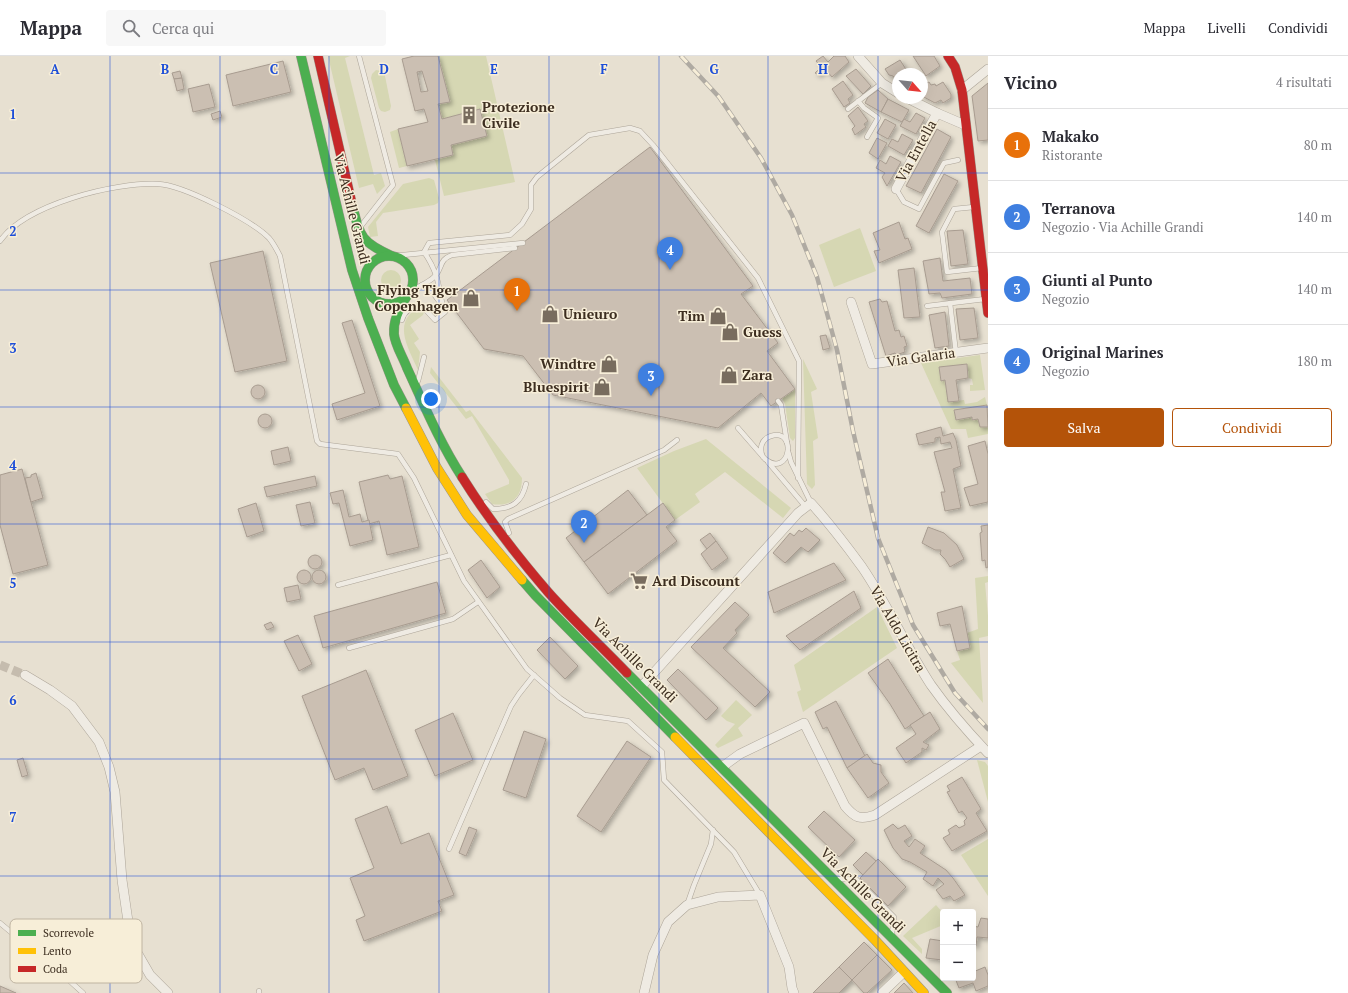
<!DOCTYPE html>
<html lang="it">
<head>
<meta charset="utf-8">
<style>
  body { margin:0; font-family:"PT Serif",serif; background:#f7f7f7; color:#2b2b33 }
  .controls { position:absolute; right:12px; bottom:12px; display:grid; overflow:hidden; border-radius:4px; box-shadow:0 4px 16px #0002 }
  .controls button { width:36px; height:36px; display:grid; place-items:center; padding:0; border:0; border-bottom:1px solid #e1e1e2; background:#fff; color:#2b2b33; font:20px sans-serif }
  .compass { position:absolute; left:892px; top:12px; width:36px; height:36px; border-radius:50%; background:#fff; box-shadow:0 4px 16px #0002; rotate:117deg }
  .you { position:absolute; left:431px; top:343px; width:14px; height:14px; margin:-10px; border:3px solid #fff; border-radius:50%; background:#1a73e8; box-shadow:0 0 0 6px #1a73e833 }
  .badge { display:grid; place-items:center; width:26px; height:26px; border-radius:50%; background:#b45309; color:#fff; font-size:13px; font-weight:700 }
  .pin { position:absolute; translate:-50% -33px; filter:drop-shadow(0 1px 2px #0008) }
  .pin::after { content:''; position:absolute; top:21px; width:14px; height:12px; background:inherit; clip-path:polygon(0 0,100% 0,50% 100%) }
  .list { margin:0; padding:0; list-style:none }
  h2 { display:flex; justify-content:space-between; align-items:center; height:52px; margin:0; padding:0 16px; font-size:17px }
  h2 small { font-size:13px; font-weight:400; color:#7c7c81 }
  .list li { display:grid; grid-template-columns:26px 1fr auto; gap:12px; align-items:center; box-sizing:border-box; height:72px; padding:0 16px; border-top:1px solid #e1e1e2 }
  .list b { display:block; font-size:15px; white-space:nowrap }
  .list p { margin:0; font-size:13px; white-space:nowrap; color:#7c7c81 }
  .list em { font-size:13px; font-style:normal; color:#7c7c81 }
  .actions { display:flex; gap:8px; padding:12px 16px }
  .actions a { flex:1; padding:9px 0; border:1px solid #b45309; border-radius:4px; text-align:center; font-size:14px; color:#b45309 }
  .actions .main { background:#b45309; color:#fff }
  .icon { flex:none; width:22px; height:22px; fill:none; stroke:currentColor; stroke-width:2; stroke-linecap:round; stroke-linejoin:round }
  .map { position:relative; flex:none; width:988px; height:937px; overflow:hidden }
  header { display:flex; align-items:center; gap:24px; box-sizing:border-box; height:56px; padding:0 20px; background:#fff; border-bottom:1px solid #e1e1e2 }
  header strong { font-size:19px }
  nav { display:flex; gap:22px; margin-inline-start:auto; font-size:14px }
  .search { width:280px; height:36px; background:#f7f7f7; display:flex; align-items:center; gap:10px; box-sizing:border-box; padding:0 14px; border-radius:4px; color:#7c7c81; font-size:15px }
  main { display:flex }
  aside { flex:1; background:#fff }
  .map>svg:first-child { display:block }
  .green { fill:#d6d7b3 }
  .building { fill:#cbbfb2; stroke:#a89c90; fill-rule:evenodd; filter:url(#shadow) }
  .lines { fill:none; stroke-linecap:round; stroke-linejoin:round }
  .street-tunnel { stroke:#c5bcae; stroke-width:9; stroke-dasharray:9 4.5; stroke-linecap:butt }
  .lane-casing { stroke:#ada599; stroke-width:5.5 }
  .street-casing { stroke:#ada599; stroke-width:10 }
  .fast-casing { stroke:#9c958a; stroke-width:10 }
  .slow-casing { stroke:#9c958a; stroke-width:10 }
  .jam-casing { stroke:#9c958a; stroke-width:10 }
  .lane { stroke:#efebe3; stroke-width:4.5 }
  .street { stroke:#efebe3; stroke-width:9 }
  .fast { stroke:#4caf50; stroke-width:9 }
  .slow { stroke:#ffc107; stroke-width:9 }
  .jam { stroke:#c62828; stroke-width:9 }
  .rail-casing { stroke:#afaaa2; stroke-width:4.5 }
  .rail { stroke:#f7eed8; stroke-width:3; stroke-dasharray:9; stroke-linecap:butt }
  .grid { fill:none; stroke:#1d4ed8; stroke-width:1; stroke-opacity:0.55 }
  .labels { text-anchor:middle; stroke-width:3; stroke-linejoin:round; paint-order:stroke }
  .poi-label { font-size:14px; font-weight:bold; fill:#3d2e20; stroke:#f7eed8; text-anchor:start }
  .street-label { font-size:14px; fill:#3d2e20; stroke:#f7eed8 }
  .key { fill:#f7eed8; stroke:#bfb4a1; stroke-width:1 }
  .key-label { font-size:11px; fill:#3d2e20 }
  .grid-label { font-size:13px; text-anchor:middle; font-weight:bold; fill:#1d4ed8; stroke:#f7eed8; stroke-width:3; stroke-linejoin:round; paint-order:stroke }
</style>
</head>
<body>
<header>
<strong>Mappa</strong>
<div class="search"><svg class="icon" aria-label="search" viewBox="0 0 24 24"><circle cx="10" cy="10" r="6"/><path d="M15 15l6 6"/></svg>Cerca qui</div>
<nav><a>Mappa</a><a>Livelli</a><a>Condividi</a></nav>
</header>
<main>
<div class="map">
<svg width="988" height="937" viewBox="0 0 988 937">
  <defs>
    <filter id="shadow"><feDropShadow dx="2.5" dy="2.5" stdDeviation="2" flood-color="#0004"/></filter>
  </defs>
  <rect width="100%" height="100%" fill="#e7e0d1"/>
  <g class="green">
    <path d="M328,0H350L345,2L374,119L381,117L385,130L377,138L373,128L359,132Z"/>
    <path d="M438,0H486L515,126L444,140L435,104L453,99L451,89L486,80L480,53L442,63L438,48L450,45Z"/>
    <path d="M376,14L381,15L385,20L391,50L390,54L385,56L381,55L379,52L371,22L372,18Z"/>
    <path d="M398,73L407,110L399,112L390,76Z"/>
    <path d="M429,122L434,124L439,142L438,147L434,149L383,157L376,166L378,180L370,181L368,171L403,128Z"/>
    <path d="M860,172L876,215L834,231L819,189Z"/>
    <circle cx="391" cy="224" r="10"/>
    <path d="M416,253L422,254L424,256L423,259L410,269L419,283L414,287L420,296L418,314C410,295 392,268 416,253Z"/>
    <path d="M980,299L985,334L970,335V329H973L972,323L968,322L967,308L940,311L941,325L945,324L948,346L964,344L965,348L977,346L985,341L987,349L954,354L956,364L972,361L973,364L978,363L980,371H988V378L968,382L966,373H951L921,307Z"/>
    <path d="M803,303L817,333L811,336L818,382L813,385L815,429L812,433L807,428Z"/>
    <path d="M431,311L466,356L470,354L522,422C522,442 511,451 492,448L485,438L509,428V424L472,360L466,363L430,317Z"/>
    <path d="M795,333V382L793,385L790,382L785,348L782,342Z"/>
    <path d="M706,383L791,452L783,462L725,416L695,438L700,446L675,464L637,412L674,395Z"/>
    <path d="M988,520V526L985,527L988,560V580L979,582L983,647L951,607L960,604L957,595L970,592L967,577L978,573L975,522Z"/>
    <path d="M877,551L897,592L803,656L797,636L801,634L794,609Z"/>
    <path d="M736,644L752,659L738,672L743,680L718,692L715,689L735,668L727,665L721,660Z"/>
    <path d="M977,704L985,706L988,710V746Z"/>
    <path d="M988,783V840L961,799Z"/>
    <path d="M936,849L943,857V869L912,882L922,893V898L903,880Z"/>
  </g>
  <g class="building">
    <path d="M414,0H438L450,46L438,48L442,63L480,53L487,80L451,89L453,99L407,110L398,73L428,66L424,53L415,55L402,3ZM422,15L428,35L421,36L417,16Z"/>
    <path d="M823,0L828,6L834,0H845L849,6L832,21L826,14L819,19L815,17L821,11L816,5Z"/>
    <path d="M913,0H934L940,10L926,20Z"/>
    <path d="M900,4L909,18H898V27L893,20L889,19L885,13Z"/>
    <path d="M283,5L291,36L233,50L226,19Z"/>
    <path d="M856,13L871,30L863,38L846,20Z"/>
    <path d="M180,15L182,22L174,23L172,17Z"/>
    <path d="M182,22L184,33L177,35L174,23Z"/>
    <path d="M922,24L924,28L929,26L931,29L935,28L936,30L943,26L951,38V42L943,47L941,44L935,47L922,40Z"/>
    <path d="M843,25L853,39L848,43L850,47L844,51L832,33Z"/>
    <path d="M988,27V84L978,85L972,40Z"/>
    <path d="M209,28L215,51L193,56L188,33Z"/>
    <path d="M878,34L888,43L881,56L865,47L868,41Z"/>
    <path d="M888,43L909,54L902,66L881,56Z"/>
    <path d="M858,51L868,65L864,68L866,71L855,79L852,73L855,70L848,60Z"/>
    <path d="M220,55L222,61L213,64L211,58Z"/>
    <path d="M916,57L925,62L916,78L900,70L904,63L910,66Z"/>
    <path d="M885,63L896,69L888,83L877,77Z"/>
    <path d="M937,73L951,81L921,137L906,130Z"/>
    <path d="M902,78L913,84L904,99L888,90L892,83L898,86Z"/>
    <path d="M877,82L887,87L878,103L869,97Z"/>
    <path d="M650,91L753,230L741,238L778,287L767,295L795,333L771,350L761,337L718,372L553,339L523,300L484,293L447,244Z"/>
    <path d="M890,100L901,106L887,130L882,121L885,117L876,112L880,104L886,108Z"/>
    <path d="M944,118L958,125L929,177L916,170Z"/>
    <path d="M899,166L905,183L908,182L912,193L879,207L874,195L880,194L873,177Z"/>
    <path d="M963,174L968,208L951,210L947,175Z"/>
    <path d="M263,195L287,305L235,316L210,207Z"/>
    <path d="M940,202L943,225L970,222L972,238L942,242L940,237L929,238L923,205Z"/>
    <path d="M914,212L920,261L904,262L898,214Z"/>
    <path d="M880,243L882,246L887,245L895,275L899,274L901,281L904,280L907,290L904,291L905,296L896,299L895,297L886,300L869,246Z"/>
    <path d="M974,252L978,282L960,284L956,253Z"/>
    <path d="M945,256L949,290L935,292L929,259Z"/>
    <path d="M352,264L380,350L337,364L332,348L365,337L342,267Z"/>
    <path d="M826,279L830,292L823,294L820,280Z"/>
    <path d="M967,308L968,322L956,324L959,345L948,346L945,324L941,325L939,311Z"/>
    <circle cx="258" cy="336" r="7"/>
    <path d="M987,349L988,371H980L978,363L972,364V361L956,364L954,354Z"/>
    <circle cx="265" cy="365" r="7"/>
    <path d="M941,371L943,380L953,377L956,384L961,410L953,413L961,452L945,455L941,436H945L934,396L952,392L950,386L941,388L940,381L935,382V386L919,389L916,378Z"/>
    <path d="M985,385L988,398V446L970,450L964,432L978,428L968,390Z"/>
    <path d="M288,391L291,405L274,409L271,395Z"/>
    <path d="M22,413L48,509L13,518L0,469V419Z"/>
    <path d="M36,417L43,442L31,446L25,422L31,421V419Z"/>
    <path d="M388,419L390,423L402,420L419,491L387,499L379,465L369,468L359,426Z"/>
    <path d="M315,420L317,430L267,441L264,431Z"/>
    <path d="M343,434L349,461L360,458L362,466L369,464L373,484L350,490L339,447L333,448L330,437Z"/>
    <path d="M628,434L647,459L584,506L566,482Z"/>
    <path d="M310,446L315,467L301,470L296,449Z"/>
    <path d="M256,447L264,475L247,481L238,453Z"/>
    <path d="M663,447L675,464L666,471L677,485L608,538L584,506Z"/>
    <path d="M988,469V511L986,512L985,504L982,505L980,477L982,476L981,470Z"/>
    <path d="M928,471L944,477L957,489L964,503L950,511L945,503L940,498L941,494H935L922,487Z"/>
    <path d="M806,472L820,484L808,496L801,491L785,507L773,497L790,477L794,480L799,474L802,476Z"/>
    <path d="M710,477L716,485L707,493L700,484Z"/>
    <path d="M716,485L728,502L712,514L701,498Z"/>
    <circle cx="315" cy="506" r="7"/>
    <path d="M481,504L500,531L487,542L468,514Z"/>
    <path d="M834,507L846,524L774,557L768,536Z"/>
    <circle cx="319" cy="521" r="7"/>
    <circle cx="304" cy="521" r="7"/>
    <path d="M437,526L446,557L323,592L314,560Z"/>
    <path d="M298,529L301,543L287,546L284,532Z"/>
    <path d="M854,535L861,552L800,594L786,580Z"/>
    <path d="M735,546L749,559L735,574L737,577L723,592L770,636L755,651L691,591Z"/>
    <path d="M962,550L970,592L957,595L950,568L940,570L937,557Z"/>
    <path d="M271,566L274,571L267,574L264,569Z"/>
    <path d="M298,579L312,608L299,615L284,585Z"/>
    <path d="M550,581L578,610L565,623L537,594Z"/>
    <path d="M888,603L924,660L905,673L890,648L868,617Z"/>
    <path d="M678,613L718,652L706,664L667,624Z"/>
    <path d="M366,614L408,720L373,734L364,712L335,724L302,640Z"/>
    <path d="M836,645L865,700L847,712L827,671L823,673L815,656Z"/>
    <path d="M930,656L940,673L923,686L929,689L926,694L922,692V696L906,707L896,692L916,678L910,669Z"/>
    <path d="M453,657L473,704L435,720L415,674Z"/>
    <path d="M524,675L546,683L526,742L503,734Z"/>
    <path d="M627,685L651,701L601,776L577,760Z"/>
    <path d="M867,698L873,707L881,709V716L889,727L868,742L847,712Z"/>
    <path d="M23,702L28,719L22,721L17,704Z"/>
    <path d="M962,721L981,753L976,757L987,775L952,795L943,782L950,778L948,774L956,769L959,772L965,769L964,765L967,762L962,755L959,757L947,736L950,735L947,730Z"/>
    <path d="M387,750L401,788L429,777L454,839L438,845L442,855L364,885L356,864L365,860L350,822L374,812L355,763Z"/>
    <path d="M824,755L855,784L839,801L808,771Z"/>
    <path d="M893,768L898,773L905,769L912,780L904,785L909,791L915,783L925,790L920,797L946,814L953,822L965,839L954,845L950,840L943,843L936,834L944,828L938,822L933,830L923,823L927,816L910,806L902,803L893,792L884,774Z"/>
    <path d="M469,771L477,774L466,800L459,797Z"/>
    <path d="M866,796L876,805L863,819L853,809Z"/>
    <path d="M878,803L906,831L888,850L860,822Z"/>
    <path d="M981,862L988,863V882L977,881L976,890L973,889V870L978,871Z"/>
    <path d="M930,883L943,885L942,904L926,902Z"/>
    <path d="M864,886L877,899L852,924L839,911Z"/>
    <path d="M877,899L892,914L867,937H864L852,924Z"/>
    <path d="M839,911L852,924L839,937H813Z"/>
    <path d="M985,911L988,919V930L976,935L973,927L959,932L955,922H973V916Z"/>
    <path d="M904,927L913,937H894Z"/>
    <path d="M0,930L16,937H0Z"/>
  </g>
  <g class="lines">
    <path class="street-tunnel" d="M0,609L25,619"/>
    <g class="lane-casing">
      <g id="lane">
        <path d="M359,0L393,129L361,170"/>
        <path d="M858,45L864,52L878,62L867,81"/>
        <path d="M848,53L882,27"/>
        <path d="M896,133L904,146L919,153L944,107L958,104"/>
        <path d="M974,151L954,153L942,176L947,216L982,212"/>
        <path d="M0,185C26,148 115,126 158,128C183,129 251,164 269,182C274,188 277,194 280,200L317,385L320,388L398,398L414,422L464,525L527,613L560,642L585,659L628,665L662,696L664,724L734,796L760,839"/>
        <path d="M393,200L523,187"/>
        <path d="M422,229C427,226 432,224 436,219C443,210 439,204 452,199L515,192"/>
        <path d="M410,235L422,229C431,232 435,240 441,248"/>
        <path d="M950,247L956,297"/>
        <path d="M927,250L985,243"/>
        <path d="M402,264C405,253 413,250 423,251L435,264L445,256C440,244 440,231 436,219C433,211 429,203 424,196L429,187L510,179L522,168L531,153V129L537,121L589,79L630,72L640,75L653,89L758,222L799,305L798,422"/>
        <path d="M418,325L424,301"/>
        <path d="M778,345L781,349L787,387"/>
        <path d="M738,372L765,403C790,423 798,372 771,380C761,383 759,393 763,401"/>
        <path d="M788,395L791,406L811,447"/>
        <path d="M768,406L805,450"/>
        <path d="M486,446L493,453C512,453 522,446 526,428"/>
        <path d="M509,477L505,466L508,463L664,394L677,384"/>
        <path d="M338,529L451,499"/>
        <path d="M349,592L453,563L478,546"/>
        <path d="M449,793L511,650L519,638L534,619"/>
        <path d="M839,823H856L894,861L892,878"/>
        <path d="M687,849L694,829L711,788L713,774"/>
        <path d="M0,867L72,927L83,937"/>
        <path d="M259,935V937"/>
      </g>
    </g>
    <g class="street-casing">
      <g id="street">
        <path d="M858,0L882,27L898,37"/>
        <path d="M962,34L988,13"/>
        <path d="M907,42L937,57L965,69"/>
        <path d="M896,133L937,57"/>
        <path d="M851,246L872,308L988,292"/>
        <path d="M25,619L50,634L72,650L99,686L109,711L115,736L122,824L131,886L150,919L168,937"/>
        <path d="M641,631L798,457L811,447C829,467 846,489 862,511C888,549 906,591 931,629C948,653 968,676 988,697"/>
        <path d="M722,711L740,698L804,667L845,750C855,762 860,764 875,759L981,690"/>
        <path d="M644,937L653,899L668,866L687,849L718,841L760,839L789,911L792,932L794,937"/>
        <path d="M882,937L904,916"/>
      </g>
    </g>
    <g class="fast-casing">
      <g id="fast">
        <path d="M301,0L352,214L368,262L394,329L406,352"/>
        <path d="M352,148C360,180 360,186 392,200"/>
        <circle cx="389" cy="224" r="24"/>
        <path d="M408,238C401,251 393,262 394,278C395,289 403,301 407,312C424,349 440,387 462,421"/>
        <path d="M522,524L535,539L675,681"/>
        <path d="M627,617L947,937"/>
      </g>
    </g>
    <g class="slow-casing">
      <g id="slow">
        <path d="M406,352L437,412L467,459L522,524"/>
        <path d="M675,681L875,884L924,937"/>
      </g>
    </g>
    <g class="jam-casing">
      <g id="jam">
        <path d="M318,0L352,148"/>
        <path d="M948,0L955,11L962,34L988,257"/>
        <path d="M462,421C487,461 517,500 548,536C573,564 601,590 627,617"/>
      </g>
    </g>
    <use href="#lane" class="lane"/>
    <use href="#street" class="street"/>
    <use href="#fast" class="fast"/>
    <use href="#slow" class="slow"/>
    <use href="#jam" class="jam"/>
    <g class="rail-casing">
      <path id="rail" d="M681,0L719,41L761,102L792,159L817,221L837,294L853,375L878,482L913,569L955,637L988,673"/>
    </g>
    <use href="#rail" class="rail"/>
  </g>
  <path class="grid" d="M110,0V937M220,0V937M329,0V937M439,0V937M549,0V937M659,0V937M768,0V937M878,0V937M0,117H988M0,234H988M0,351H988M0,468H988M0,586H988M0,703H988M0,820H988"/>
  <defs>
    <g id="building-bare" transform="scale(1.38)"><path d="M-4-6H4V6H1V3H-1V6H-4ZM-2.5-4.3h1.7v1.8h-1.7ZM.8-4.3h1.7v1.8H.8ZM-2.5-1h1.7V.8h-1.7ZM.8-1h1.7V.8H.8Z" fill="#786c5e" stroke="#f7eed8" stroke-width="2.5" paint-order="stroke"/></g>
    <g id="shop-bare" transform="scale(1.38)"><path d="M-5-2.5h2.3a2.7 3.5 0 0 1 5.4 0H5L5.5 6h-11ZM-1.5-2.5h3a1.5 2.3 0 0 0-3 0Z" fill="#786c5e" stroke="#f7eed8" stroke-width="2.5" paint-order="stroke"/></g>
    <g id="supermarket-bare" transform="scale(1.38)"><path d="M-6-5.5h2.5l.6 2H6L4.5 2H-2.5L-4.4-4H-6ZM-1.5 3.2a1.3 1.3 0 1 0 .1 0ZM3 3.2a1.3 1.3 0 1 0 .1 0Z" fill="#786c5e" stroke="#f7eed8" stroke-width="2.5" paint-order="stroke"/></g>
  </defs>
  <g fill-rule="evenodd">
    <use href="#building-bare" x="469" y="59"/>
    <use href="#shop-bare" x="471" y="242"/>
    <use href="#shop-bare" x="550" y="258"/>
    <use href="#shop-bare" x="718" y="260"/>
    <use href="#shop-bare" x="730" y="276"/>
    <use href="#shop-bare" x="609" y="308"/>
    <use href="#shop-bare" x="729" y="319"/>
    <use href="#shop-bare" x="602" y="331"/>
    <use href="#supermarket-bare" x="639" y="525"/>
  </g>
  <g class="labels">
    <g class="poi-label">
      <text x="482" y="56">Protezione<tspan x="482" dy="16">Civile</tspan></text>
      <text x="458" y="239" text-anchor="end">Flying Tiger<tspan x="458" dy="16">Copenhagen</tspan></text>
      <text x="563" y="263">Unieuro</text>
      <text x="705" y="265" text-anchor="end">Tim</text>
      <text x="743" y="281">Guess</text>
      <text x="596" y="313" text-anchor="end">Windtre</text>
      <text x="742" y="324">Zara</text>
      <text x="589" y="336" text-anchor="end">Bluespirit</text>
      <text x="652" y="530">Ard Discount</text>
    </g>
    <g class="street-label">
      <text transform="translate(916 95) rotate(-61)" y="5">Via Entella</text>
      <text transform="translate(352 153) rotate(76)" y="5">Via Achille Grandi</text>
      <text transform="translate(921 301) rotate(-8)" y="5">Via Galaria</text>
      <text transform="translate(898 573) rotate(60)" y="5">Via Aldo Licitra</text>
      <text transform="translate(635 604) rotate(45)" y="5">Via Achille Grandi</text>
      <text transform="translate(863 834) rotate(45)" y="5">Via Achille Grandi</text>
    </g>
  </g>
  <rect x="10" y="863" width="132" height="64" rx="6" class="key"/>
  <rect x="18" y="874" width="18" height="6" fill="#4caf50"/>
  <rect x="18" y="892" width="18" height="6" fill="#ffc107"/>
  <rect x="18" y="910" width="18" height="6" fill="#c62828"/>
  <g class="key-label">
    <text x="43" y="881">Scorrevole</text>
    <text x="43" y="899">Lento</text>
    <text x="43" y="917">Coda</text>
  </g>
  <g class="grid-label">
    <text x="55" y="18">A</text>
    <text x="165" y="18">B</text>
    <text x="274" y="18">C</text>
    <text x="384" y="18">D</text>
    <text x="494" y="18">E</text>
    <text x="604" y="18">F</text>
    <text x="714" y="18">G</text>
    <text x="823" y="18">H</text>
    <text x="13" y="63">1</text>
    <text x="13" y="180">2</text>
    <text x="13" y="297">3</text>
    <text x="13" y="414">4</text>
    <text x="13" y="532">5</text>
    <text x="13" y="649">6</text>
    <text x="13" y="766">7</text>
  </g>
</svg>
<div class="controls">
<button>+</button>
<button>−</button>
</div>
<svg class="compass" viewBox="-18 -18 36 36"><path d="M0-13l5 13h-10z" fill="#e53935"/><path d="M0 13l5-13h-10z" fill="#7c7c81"/></svg>
<div class="you"></div>
<div class="pin badge" style="left:517px;top:255px;background:#e8710a">1</div>
<div class="pin badge" style="left:584px;top:487px;background:#3f7fe0">2</div>
<div class="pin badge" style="left:651px;top:340px;background:#3f7fe0">3</div>
<div class="pin badge" style="left:670px;top:214px;background:#3f7fe0">4</div>
</div>
<aside>
<h2>Vicino<small>4 risultati</small></h2>
<ul class="list">
<li><span class="badge" style="background:#e8710a">1</span><div><b>Makako</b><p>Ristorante</p></div><em>80 m</em></li>
<li><span class="badge" style="background:#3f7fe0">2</span><div><b>Terranova</b><p>Negozio · Via Achille Grandi</p></div><em>140 m</em></li>
<li><span class="badge" style="background:#3f7fe0">3</span><div><b>Giunti al Punto</b><p>Negozio</p></div><em>140 m</em></li>
<li><span class="badge" style="background:#3f7fe0">4</span><div><b>Original Marines</b><p>Negozio</p></div><em>180 m</em></li>
</ul>
<div class="actions"><a class="main">Salva</a><a>Condividi</a></div>
</aside>
</main>
</body>
</html>
